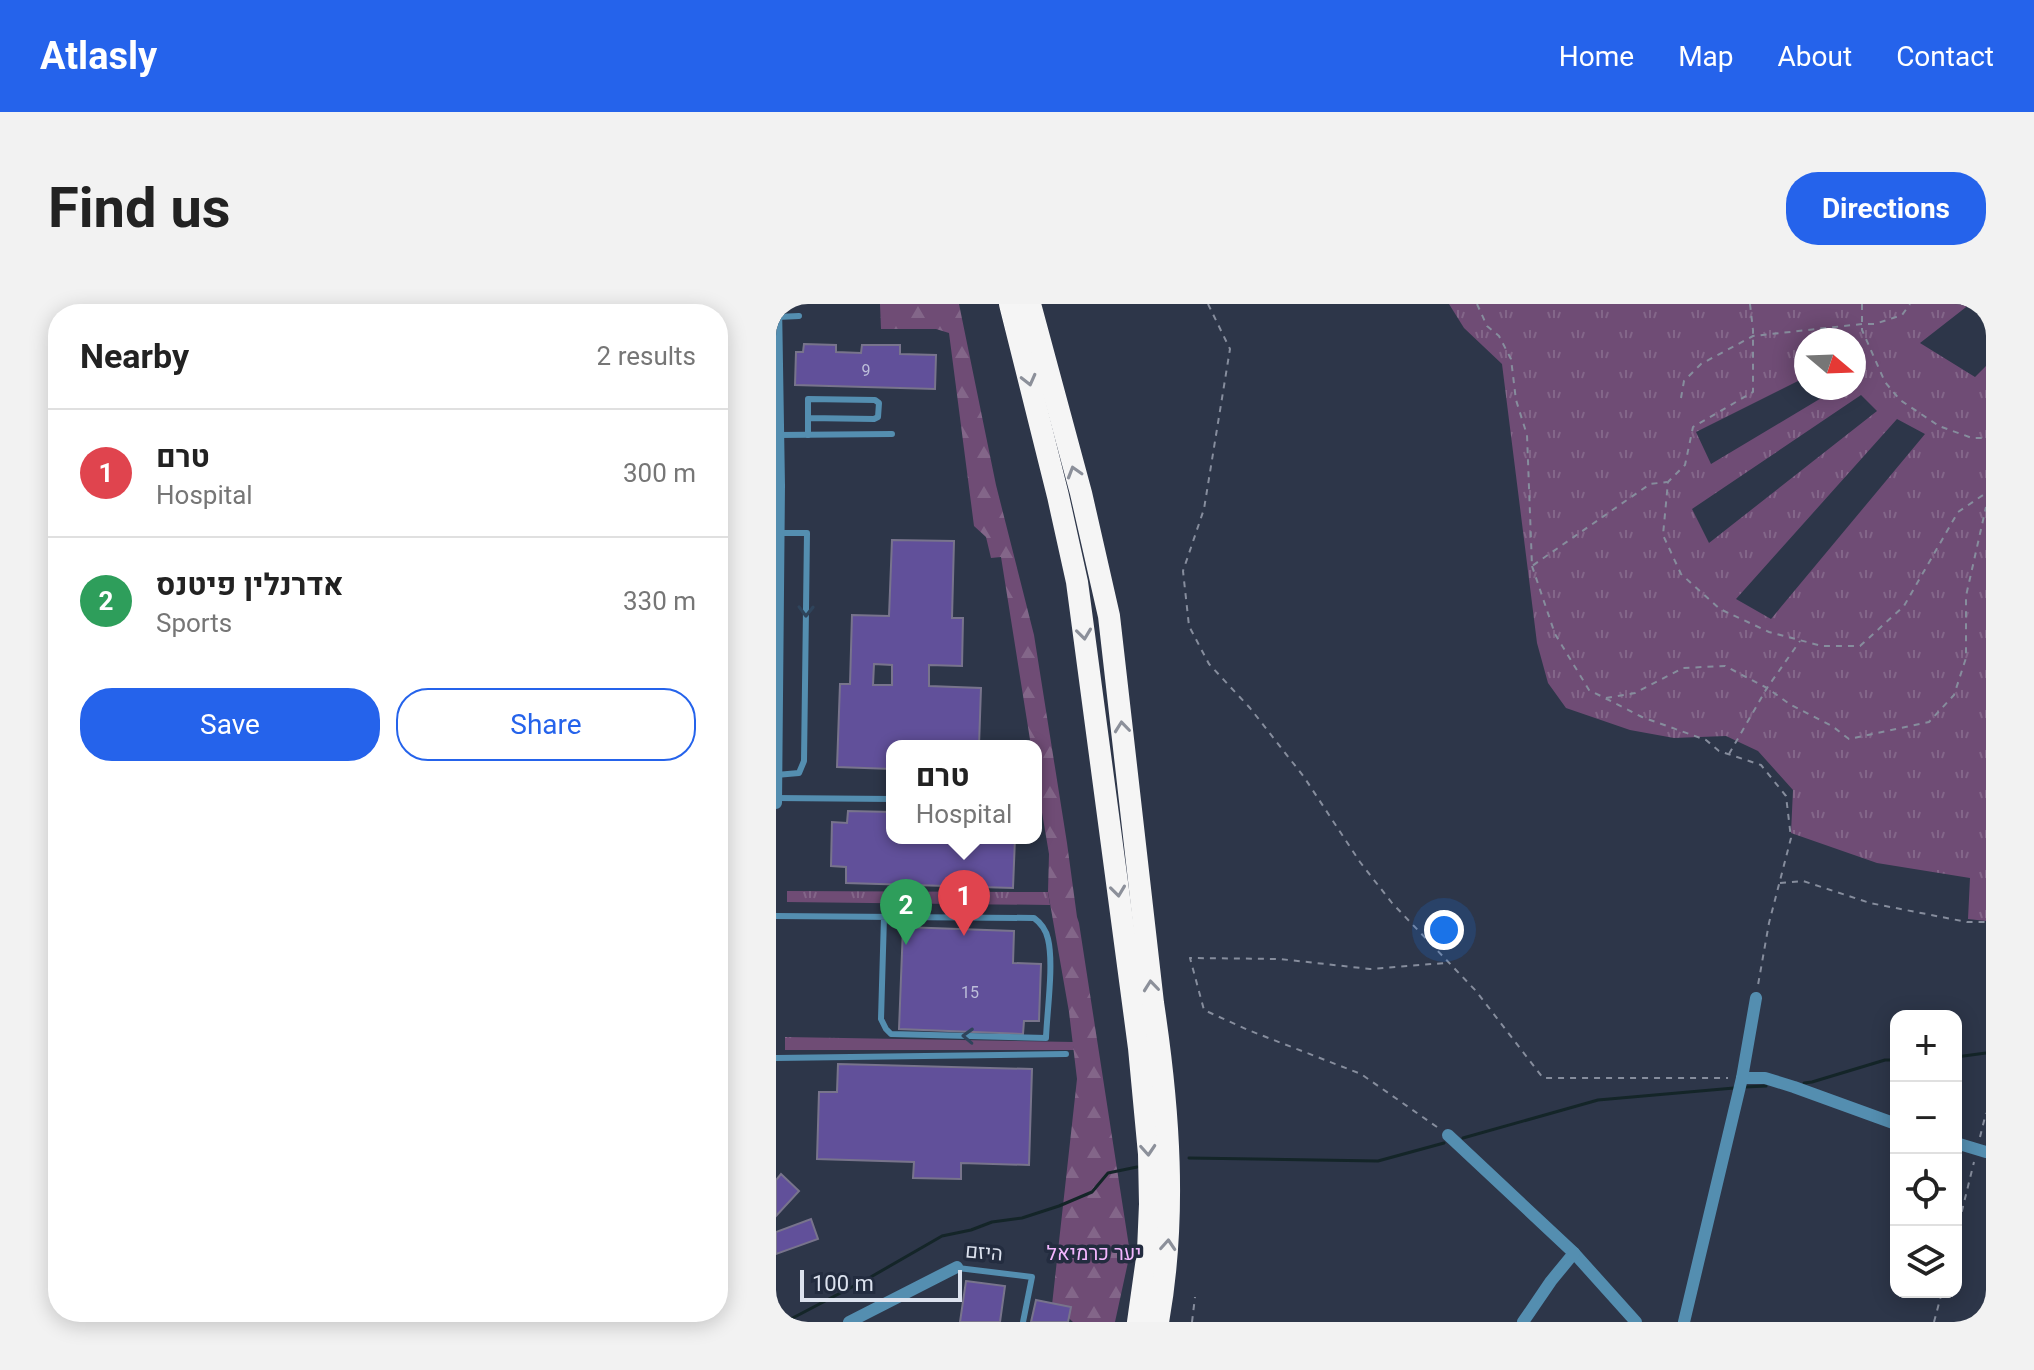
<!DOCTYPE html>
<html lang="en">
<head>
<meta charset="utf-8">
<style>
  body { margin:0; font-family:Roboto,Heebo,sans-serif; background:#f2f2f2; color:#222 }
  .controls { position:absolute; right:24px; bottom:24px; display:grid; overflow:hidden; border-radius:16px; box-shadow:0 4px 20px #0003 }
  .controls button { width:72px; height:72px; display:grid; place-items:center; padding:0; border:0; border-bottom:2px solid #e0e0e0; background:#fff; color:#222; font:40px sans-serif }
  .compass { position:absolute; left:1018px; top:24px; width:72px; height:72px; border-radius:50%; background:#fff; box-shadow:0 4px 20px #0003; rotate:109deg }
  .scale { position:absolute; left:24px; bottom:20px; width:162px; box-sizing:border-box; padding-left:8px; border:4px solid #dce2ee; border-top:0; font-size:22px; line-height:28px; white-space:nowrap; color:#dce2ee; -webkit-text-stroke:6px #232c3f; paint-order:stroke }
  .you { position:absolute; left:668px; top:626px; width:28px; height:28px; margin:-20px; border:6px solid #fff; border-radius:50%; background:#1a73e8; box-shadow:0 0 0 12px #1a73e833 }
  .badge { display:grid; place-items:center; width:52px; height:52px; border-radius:50%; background:#2563eb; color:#fff; font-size:26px; font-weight:700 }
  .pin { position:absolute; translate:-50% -66px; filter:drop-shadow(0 2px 4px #0008) }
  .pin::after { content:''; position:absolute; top:42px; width:28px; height:24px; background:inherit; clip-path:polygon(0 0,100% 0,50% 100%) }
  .popup { position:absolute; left:110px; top:436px; width:156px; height:104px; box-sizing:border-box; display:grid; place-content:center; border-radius:16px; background:#fff; filter:drop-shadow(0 2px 6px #0005); font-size:26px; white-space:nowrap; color:#767676 }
  .popup b { font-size:30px; color:#222 }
  .popup::after { content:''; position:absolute; left:50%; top:100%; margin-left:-16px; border:16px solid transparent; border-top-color:#fff }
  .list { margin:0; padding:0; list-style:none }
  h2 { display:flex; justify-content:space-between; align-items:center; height:104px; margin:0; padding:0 32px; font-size:34px }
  h2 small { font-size:26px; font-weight:400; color:#767676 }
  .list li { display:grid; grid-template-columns:52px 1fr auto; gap:24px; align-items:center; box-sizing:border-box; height:128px; padding:0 32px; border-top:2px solid #e0e0e0 }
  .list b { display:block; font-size:30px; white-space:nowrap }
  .list p { margin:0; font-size:26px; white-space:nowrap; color:#767676 }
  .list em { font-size:26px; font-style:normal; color:#767676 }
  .actions { display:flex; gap:16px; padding:24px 32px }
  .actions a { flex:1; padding:18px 0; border:2px solid #2563eb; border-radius:32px; text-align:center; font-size:28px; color:#2563eb }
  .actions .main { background:#2563eb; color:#fff }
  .icon { flex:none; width:44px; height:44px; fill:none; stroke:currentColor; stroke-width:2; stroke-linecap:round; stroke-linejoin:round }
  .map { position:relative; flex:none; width:1210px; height:1018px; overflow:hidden; border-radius:32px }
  header { display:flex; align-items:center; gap:48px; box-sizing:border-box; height:112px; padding:0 40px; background:#2563eb; color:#fff }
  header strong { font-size:38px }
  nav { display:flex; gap:44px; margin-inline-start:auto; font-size:28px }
  .intro { display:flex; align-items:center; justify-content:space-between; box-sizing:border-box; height:192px; padding:0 48px }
  h1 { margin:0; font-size:56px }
  .button { padding:20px 36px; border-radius:32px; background:#2563eb; color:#fff; font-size:28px; font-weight:700 }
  main { display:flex; gap:48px; padding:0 48px }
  aside { flex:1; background:#fff; border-radius:32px; box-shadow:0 4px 20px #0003 }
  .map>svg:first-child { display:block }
  .grass { fill:url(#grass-tufts); fill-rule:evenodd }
  .forest { fill:url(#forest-firs) }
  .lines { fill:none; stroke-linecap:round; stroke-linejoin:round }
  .stream { stroke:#142528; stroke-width:3 }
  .building { fill:#61509a; stroke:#78748c; stroke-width:2; fill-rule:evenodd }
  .path { stroke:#868d9d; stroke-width:2; stroke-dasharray:6 6; stroke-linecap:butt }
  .lane { stroke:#548eb0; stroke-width:6 }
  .street { stroke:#548eb0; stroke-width:12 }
  .highway { stroke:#f5f5f5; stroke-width:22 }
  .oneway { stroke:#8c909a }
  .oneway2 { stroke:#2f445b }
  .labels { text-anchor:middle; stroke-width:7; stroke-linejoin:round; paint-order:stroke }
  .number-label { font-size:16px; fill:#bdbed9 }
  .street-label { font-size:20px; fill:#dce2ee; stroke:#232c3f }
  .park-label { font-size:20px; fill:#f2b6fe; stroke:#232c3f }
</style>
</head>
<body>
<header>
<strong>Atlasly</strong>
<nav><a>Home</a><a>Map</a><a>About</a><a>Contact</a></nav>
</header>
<div class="intro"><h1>Find us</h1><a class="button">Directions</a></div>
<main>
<aside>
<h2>Nearby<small>2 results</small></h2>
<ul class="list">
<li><span class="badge" style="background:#e0444e">1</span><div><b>טרם</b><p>Hospital</p></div><em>300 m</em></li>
<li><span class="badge" style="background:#2e9e5b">2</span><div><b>אדרנלין פיטנס</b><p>Sports</p></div><em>330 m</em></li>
</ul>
<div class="actions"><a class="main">Save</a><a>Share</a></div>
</aside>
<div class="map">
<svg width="1210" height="1018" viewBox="0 0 1210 1018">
  <defs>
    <pattern id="grass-tufts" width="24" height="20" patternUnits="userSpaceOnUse" patternTransform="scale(2)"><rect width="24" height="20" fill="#6f4c75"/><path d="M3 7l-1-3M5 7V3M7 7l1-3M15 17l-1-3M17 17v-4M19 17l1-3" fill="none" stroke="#836689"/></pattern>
    <pattern id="forest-firs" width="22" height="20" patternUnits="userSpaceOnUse" patternTransform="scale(2)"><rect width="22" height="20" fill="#6f4c75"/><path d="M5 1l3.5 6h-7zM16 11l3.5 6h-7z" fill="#836689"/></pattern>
  </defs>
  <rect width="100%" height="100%" fill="#2d3649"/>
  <g class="grass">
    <path d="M673,0H1194L1144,39L1199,73L1210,62V617L1192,615L1194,574L1101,559L1015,529L1017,486L982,447L950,432L898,434L854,426L790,404L772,379L761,339L726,60L688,24ZM1030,36H1078V50L1085,70L1078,74V84H1062L935,160L920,128L1030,73ZM1085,91L1101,107L933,239L916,205ZM1121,115L1149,130L995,315L960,295Z"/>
    <path d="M11,587L272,588L274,601L11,598Z"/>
    <path d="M9,733L297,738L298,746H9Z"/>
  </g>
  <path class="forest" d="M104,0H183L220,181L258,331L291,539L301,613L303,619L354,949L339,1018H297L281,1003L276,1001L301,775L293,708L272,588L273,550L260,473V442H255L225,253L215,254L210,233L198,222L173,29L160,25H105Z"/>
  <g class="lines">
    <g class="stream">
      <path d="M1180,753L1210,749"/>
      <path d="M1028,779L1036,778L1109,756H1120"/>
      <path d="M969,783L990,782"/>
      <path d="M687,834L822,796L958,784"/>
      <path d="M413,854L602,857L668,839"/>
      <path d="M9,1018L93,974L166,932L195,926L216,918L246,914L283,902L316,888L332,869L361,863"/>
    </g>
  </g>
  <g class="building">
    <path d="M28,40L60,41V48L85,49L86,41H124V50L160,51L159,85L19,81L20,48H27Z"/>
    <path d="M116,236L178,237L176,314H187L186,362L153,361V382L205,384L203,442H116V465L61,463L64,380H74L76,311L113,312ZM98,360L116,361V381H97Z"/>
    <path d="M72,507L116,508V534H239L237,584L70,579V563L55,562L56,518L71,519Z"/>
    <path d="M127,623L238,627L237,659L265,660L263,717H248L247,730L123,725Z"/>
    <path d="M62,760L256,765L253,861L185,859V875L137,874L138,858L41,855L43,788H61Z"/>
    <path d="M5,870L23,887L0,912V876Z"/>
    <path d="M35,915L42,935L0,950V928Z"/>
    <path d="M190,977L229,982L224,1018H184Z"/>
    <path d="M260,996L295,1003L292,1018H255Z"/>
  </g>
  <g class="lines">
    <g class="path">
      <path d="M432,0L454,45L428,205L407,267L413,322L433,360L474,404L528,473L584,558L616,599L700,687L767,774H952"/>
      <path d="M701,0L711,22L723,32L735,55L740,96L751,131L756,262L874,180L891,178"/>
      <path d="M974,0L977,26V88L917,123L909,161L892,178L887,231L905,270L944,305L993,328L1046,342H1084L1128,302L1182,208L1210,189"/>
      <path d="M1086,0V26L1109,78L1124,96L1163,122L1196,134H1210"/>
      <path d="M905,94L908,77L925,60L977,32L1086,20H1099L1126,11L1134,0"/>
      <path d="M756,262L779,330L813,386L866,413L930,436L943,447L985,461L1010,492L1015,534L993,619L982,681"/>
      <path d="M830,394L859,389L907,364L949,362L991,384L1015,401L1056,422L1073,435L1153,418L1178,391L1190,354V292L1210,203"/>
      <path d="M953,450L991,384L1024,337"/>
      <path d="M1004,579L1027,577L1094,599L1191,618H1210"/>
      <path d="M661,823L585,770L472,726L428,706L414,654L504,655L594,665L669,659"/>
      <path d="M1204,833L1210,809"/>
      <path d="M1180,931L1198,858"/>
      <path d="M416,1018L419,993"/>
      <path d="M1158,1018L1166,988"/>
    </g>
    <g class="lane">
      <path d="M1,13L23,12"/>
      <path d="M3,131L116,130"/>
      <path d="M32,131V95L99,96L103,99L102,113L98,115L32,114"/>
      <path d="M0,471L23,469L28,457L31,229H3"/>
      <path d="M0,494L116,495"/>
      <path d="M0,612L258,614C265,619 270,626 272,635C278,660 271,707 270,734L115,730L110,725L105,715L108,613"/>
      <path d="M0,754L290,750"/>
      <path d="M182,964L256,973L247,1018"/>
    </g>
    <g class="street">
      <path d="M0,499L3,181L0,0"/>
      <path d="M966,774H989L1018,783L1120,820"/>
      <path d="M672,831L798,949L860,1018"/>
      <path d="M1180,839L1210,848"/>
      <path d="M73,1018L181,963"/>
      <path d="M747,1018L775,977L798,949"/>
      <path d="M908,1018L966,774L980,694"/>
    </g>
    <g class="highway">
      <path d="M234,0L282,192L301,278L363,744L373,850L374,900L372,947L362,1018"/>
      <path d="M254,0L305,189L333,312L377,699C393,805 401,912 382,1018"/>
    </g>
  </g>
  <defs><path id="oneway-chevron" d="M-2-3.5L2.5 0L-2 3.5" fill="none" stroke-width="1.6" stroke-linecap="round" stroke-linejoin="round" transform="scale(2)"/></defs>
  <g class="oneway">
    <use href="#oneway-chevron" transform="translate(253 76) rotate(76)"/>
    <use href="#oneway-chevron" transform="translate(298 168) rotate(-107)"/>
    <use href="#oneway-chevron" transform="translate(308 330) rotate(83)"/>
    <use href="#oneway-chevron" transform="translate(346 423) rotate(-96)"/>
    <use href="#oneway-chevron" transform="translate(342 587) rotate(83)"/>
    <use href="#oneway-chevron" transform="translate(375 682) rotate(-96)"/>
    <use href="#oneway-chevron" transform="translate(372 846) rotate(86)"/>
    <use href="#oneway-chevron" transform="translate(392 941) rotate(-86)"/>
  </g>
  <g class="oneway2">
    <use href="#oneway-chevron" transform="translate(30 307) rotate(91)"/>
    <use href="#oneway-chevron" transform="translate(192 732) rotate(-178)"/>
  </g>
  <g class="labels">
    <g class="number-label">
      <text x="90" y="72">9</text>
      <text x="194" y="694">15</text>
    </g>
    <g class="street-label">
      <text transform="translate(208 948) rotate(5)" y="7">היזם</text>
    </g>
    <g class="park-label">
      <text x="318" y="956">יער כרמיאל</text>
    </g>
  </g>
</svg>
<div class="controls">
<button>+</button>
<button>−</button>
<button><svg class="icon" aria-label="locate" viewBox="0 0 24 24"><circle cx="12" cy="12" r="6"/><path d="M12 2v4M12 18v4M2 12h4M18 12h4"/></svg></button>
<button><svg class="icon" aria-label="layers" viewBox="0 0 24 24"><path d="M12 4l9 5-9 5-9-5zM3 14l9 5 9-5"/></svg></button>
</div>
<svg class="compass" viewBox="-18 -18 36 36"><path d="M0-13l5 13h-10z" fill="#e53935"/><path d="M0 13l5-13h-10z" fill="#767676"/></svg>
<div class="scale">100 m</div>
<div class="you"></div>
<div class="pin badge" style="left:188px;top:632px;background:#e0444e">1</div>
<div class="popup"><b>טרם</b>Hospital</div>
<div class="pin badge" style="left:130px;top:641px;background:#2e9e5b">2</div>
</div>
</main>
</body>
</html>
